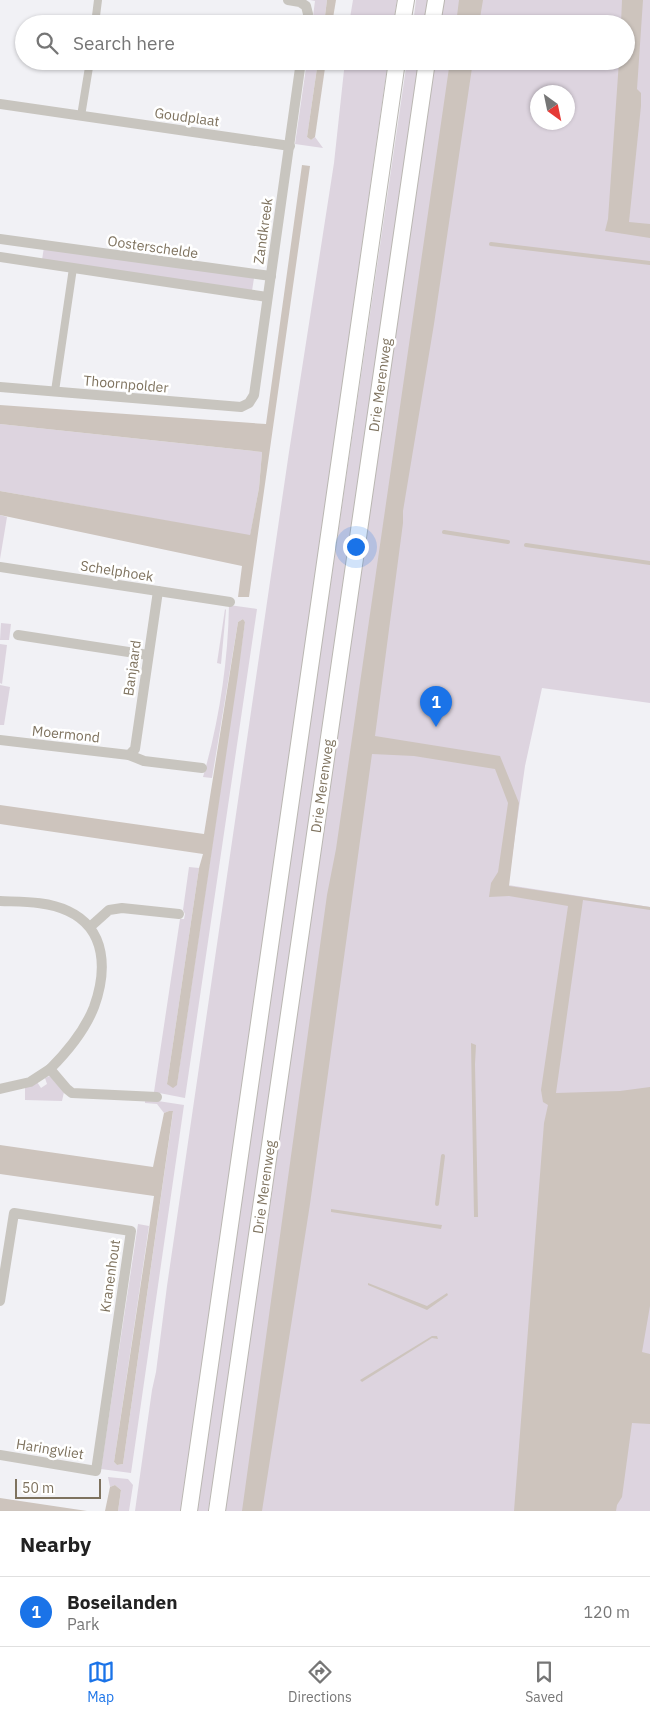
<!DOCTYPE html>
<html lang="en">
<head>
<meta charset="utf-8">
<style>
  body { margin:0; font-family:"IBM Plex Sans",sans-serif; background:#f2f2f2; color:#222 }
  .compass { position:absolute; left:530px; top:85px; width:45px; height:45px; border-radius:50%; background:#fff; box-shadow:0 1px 4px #0004; rotate:147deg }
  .scale { position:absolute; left:15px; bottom:12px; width:86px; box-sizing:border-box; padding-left:5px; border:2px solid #7e725e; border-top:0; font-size:14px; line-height:18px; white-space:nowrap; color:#7e725e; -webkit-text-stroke:4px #fff; paint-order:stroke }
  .you { position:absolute; left:355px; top:546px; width:18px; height:18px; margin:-12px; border:4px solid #fff; border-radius:50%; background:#1a73e8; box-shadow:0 0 0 8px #1a73e833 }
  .badge { display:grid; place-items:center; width:32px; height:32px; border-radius:50%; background:#1a73e8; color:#fff; font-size:16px; font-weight:700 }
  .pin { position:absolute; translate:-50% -41px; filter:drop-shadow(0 1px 2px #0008) }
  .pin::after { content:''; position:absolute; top:26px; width:18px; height:15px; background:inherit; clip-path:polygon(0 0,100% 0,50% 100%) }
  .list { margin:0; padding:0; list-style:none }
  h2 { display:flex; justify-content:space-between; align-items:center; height:65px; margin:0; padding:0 20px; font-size:21px }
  h2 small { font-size:16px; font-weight:400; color:#767676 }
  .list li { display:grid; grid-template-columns:32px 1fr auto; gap:15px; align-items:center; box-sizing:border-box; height:70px; padding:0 20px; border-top:1px solid #e0e0e0 }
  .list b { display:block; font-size:19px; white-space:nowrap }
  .list p { margin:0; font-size:16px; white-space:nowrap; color:#767676 }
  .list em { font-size:16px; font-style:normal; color:#767676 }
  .icon { flex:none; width:28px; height:28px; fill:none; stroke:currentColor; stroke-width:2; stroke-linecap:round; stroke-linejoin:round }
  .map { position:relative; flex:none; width:650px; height:1511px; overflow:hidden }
  .search { position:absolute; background:#fff; box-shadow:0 1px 4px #0004; left:15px; right:15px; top:15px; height:55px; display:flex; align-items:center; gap:12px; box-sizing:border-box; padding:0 18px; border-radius:28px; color:#767676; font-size:19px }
  .sheet { height:135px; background:#fff }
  nav { display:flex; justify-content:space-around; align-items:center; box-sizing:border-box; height:70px; border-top:1px solid #e0e0e0; background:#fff; font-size:14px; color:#767676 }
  nav a { display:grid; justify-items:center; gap:2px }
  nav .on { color:#1a73e8 }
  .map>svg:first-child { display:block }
  .green { fill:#ddd4df; fill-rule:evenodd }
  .water { fill:#cdc4bd }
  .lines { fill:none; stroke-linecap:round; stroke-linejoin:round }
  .stream { stroke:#cdc4bd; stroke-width:4 }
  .trunk-casing { stroke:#bab7b2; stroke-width:18 }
  .pedestrian { stroke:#c8c5bf; stroke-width:8 }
  .minor { stroke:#c8c5bf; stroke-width:10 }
  .trunk { stroke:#fff; stroke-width:16 }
  .labels { text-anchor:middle; stroke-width:5; stroke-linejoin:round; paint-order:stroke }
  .street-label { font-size:14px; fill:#7e725e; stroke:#fff }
</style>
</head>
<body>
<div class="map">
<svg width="650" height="1511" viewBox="0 0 650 1511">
  <rect width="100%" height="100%" fill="#f1f1f5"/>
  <g class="green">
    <path d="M310,0H327L324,24H312L315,1Z"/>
    <path d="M353,0H397L393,24H349Z"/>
    <path d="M416,0H429L425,24H413Z"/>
    <path d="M442,0H650V703L542,688L525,766L508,885L650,907V1511H223L433,61H626V24H439ZM538,92H568V122H538Z"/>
    <path d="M307,61H318L307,137L311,140L315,137L323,148L295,144Z"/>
    <path d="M345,61H388L183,1511H135L152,1390L156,1372L167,1286L289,452L334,163Z"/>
    <path d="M407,61H419L236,1346L208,1511H195Z"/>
    <path d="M44,247L254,278L252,291L42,260Z"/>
    <path d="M0,424L262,452L259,488L250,536L0,491Z"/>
    <path d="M0,515L7,517L0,559Z"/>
    <path d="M229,605L257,609L185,1098L154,1092L180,919H184L185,914L183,910L189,867L199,868L167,1084H177L245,622L243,619L238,622L212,778L203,777C219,722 228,663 229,605Z"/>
    <path d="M225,609L226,610L221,664L217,663Z"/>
    <path d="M1,623L11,624L9,640H0Z"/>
    <path d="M0,644L7,645L2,684L0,683Z"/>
    <path d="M0,685L10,687L4,725H0Z"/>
    <path d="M50,1076L64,1092L62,1101L25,1100V1087L37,1082L41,1088L47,1084L45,1078Z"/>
    <path d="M145,1099L184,1105L131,1473L101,1469L138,1224L149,1226L114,1462L117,1465L123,1464L173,1112L169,1111L164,1113L157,1104L145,1103Z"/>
    <path d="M108,1477L128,1479L133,1485L129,1511H118L121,1490L115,1485L110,1487Z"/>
  </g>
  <g class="water">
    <path d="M327,0H336L332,24H324Z"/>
    <path d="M459,0H483L479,24H456Z"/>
    <path d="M622,0H643L637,89L641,93V106L629,222L650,224V238L605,231L608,219L619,61H626V24H621Z"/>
    <path d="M318,61H326L315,137L311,140L307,137Z"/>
    <path d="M450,61H473L434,324L403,511V523L375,736L500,756L519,803L509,886L650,907V910L583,900L556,1093L620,1091L650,1087V1306L642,1352L650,1354V1424L632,1423L622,1497L617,1505L616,1511H514L544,1123L548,1105L543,1102L541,1090L568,906L509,896L489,897L491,883L498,872L508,803L495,769L414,756L372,754L310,1204L262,1511H242L327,895L336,849Z"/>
    <path d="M302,165L310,166L249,597H238L242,566L0,515V491L250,535L259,488L262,452L0,424V405L266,424Z"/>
    <path d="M243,619L245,622L238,675L177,1085L173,1088L167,1084L199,868L203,854L0,824V805L204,834L238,622Z"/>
    <path d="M471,1043L476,1045L475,1064L478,1217H474Z"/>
    <path d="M169,1111H173L123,1464L117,1465L114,1462L154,1196L0,1174V1145L153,1167L164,1113Z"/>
    <path d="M331,1209L434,1224L442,1225L441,1229L331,1212Z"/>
    <path d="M368,1283L427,1306L447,1293L448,1295L427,1310L368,1285Z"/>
    <path d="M432,1336H437L438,1339L432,1338L362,1382L360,1380Z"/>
    <path d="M115,1485L121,1490L118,1511H105L110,1487Z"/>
    <path d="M0,1498L87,1511H0Z"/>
  </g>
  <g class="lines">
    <g class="stream">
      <path d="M491,244L650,263"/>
      <path d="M444,532L508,542"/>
      <path d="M526,545L650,563"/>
      <path d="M437,1204L443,1156"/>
    </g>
    <g class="trunk-casing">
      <g id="trunk">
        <path d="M402,24L406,0"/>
        <path d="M432,24L436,0"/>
        <path d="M189,1511L397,61"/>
        <path d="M217,1511L427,61"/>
      </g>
    </g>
    <g class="pedestrian">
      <path d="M95,24L98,0"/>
      <path d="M81,116L90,61"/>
      <path d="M55,391L73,268"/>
    </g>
    <g class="minor">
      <path d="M288,0L300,2L306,6L308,14L307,24"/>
      <path d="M0,104L290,146"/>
      <path d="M0,239L271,276"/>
      <path d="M0,257L267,297"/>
      <path d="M0,387L241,407L249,403L254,395L301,61"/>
      <path d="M0,567L230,602"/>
      <path d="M18,635L148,655"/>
      <path d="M0,740L129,755L135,749L158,591"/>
      <path d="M129,755L144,761L202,768"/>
      <path d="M0,901C22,902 47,901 68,911C107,929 107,971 94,1007C85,1030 67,1052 50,1069"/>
      <path d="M90,927L109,910L122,908L179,914"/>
      <path d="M0,1089L30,1082L50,1069L67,1089L72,1093L157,1097"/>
      <path d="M0,1301L14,1213L131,1231L96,1471L0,1455"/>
    </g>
    <use href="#trunk" class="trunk"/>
  </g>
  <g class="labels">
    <g class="street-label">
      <text transform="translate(187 117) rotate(8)" y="5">Goudplaat</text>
      <text transform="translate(263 231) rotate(-82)" y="5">Zandkreek</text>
      <text transform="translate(153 247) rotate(8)" y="5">Oosterschelde</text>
      <text transform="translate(126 384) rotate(5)" y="5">Thoornpolder</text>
      <text transform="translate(380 385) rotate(-82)" y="5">Drie Merenweg</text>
      <text transform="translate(117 571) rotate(9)" y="5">Schelphoek</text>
      <text transform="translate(132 668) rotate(-82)" y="5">Banjaard</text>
      <text transform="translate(66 734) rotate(6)" y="5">Moermond</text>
      <text transform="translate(322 786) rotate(-82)" y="5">Drie Merenweg</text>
      <text transform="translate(264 1187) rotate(-82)" y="5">Drie Merenweg</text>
      <text transform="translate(110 1276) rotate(-82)" y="5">Kranenhout</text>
      <text transform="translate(50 1449) rotate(9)" y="5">Haringvliet</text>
    </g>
  </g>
</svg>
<svg class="compass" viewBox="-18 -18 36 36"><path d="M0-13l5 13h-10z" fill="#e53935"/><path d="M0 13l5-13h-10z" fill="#767676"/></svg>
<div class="scale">50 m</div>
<div class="you"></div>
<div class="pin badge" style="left:436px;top:727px">1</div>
<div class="search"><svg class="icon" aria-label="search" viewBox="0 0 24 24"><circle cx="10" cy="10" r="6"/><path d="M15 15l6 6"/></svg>Search here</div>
</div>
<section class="sheet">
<h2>Nearby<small></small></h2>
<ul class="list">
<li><span class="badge">1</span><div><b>Boseilanden</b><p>Park</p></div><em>120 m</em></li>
</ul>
</section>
<nav>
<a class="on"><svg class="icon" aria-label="map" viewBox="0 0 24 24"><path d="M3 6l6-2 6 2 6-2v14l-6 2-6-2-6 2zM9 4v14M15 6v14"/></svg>Map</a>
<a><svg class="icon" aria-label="directions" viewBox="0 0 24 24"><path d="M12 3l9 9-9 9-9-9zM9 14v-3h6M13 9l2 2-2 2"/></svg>Directions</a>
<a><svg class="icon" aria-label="saved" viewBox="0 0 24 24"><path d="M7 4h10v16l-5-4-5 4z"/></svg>Saved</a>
</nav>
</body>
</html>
